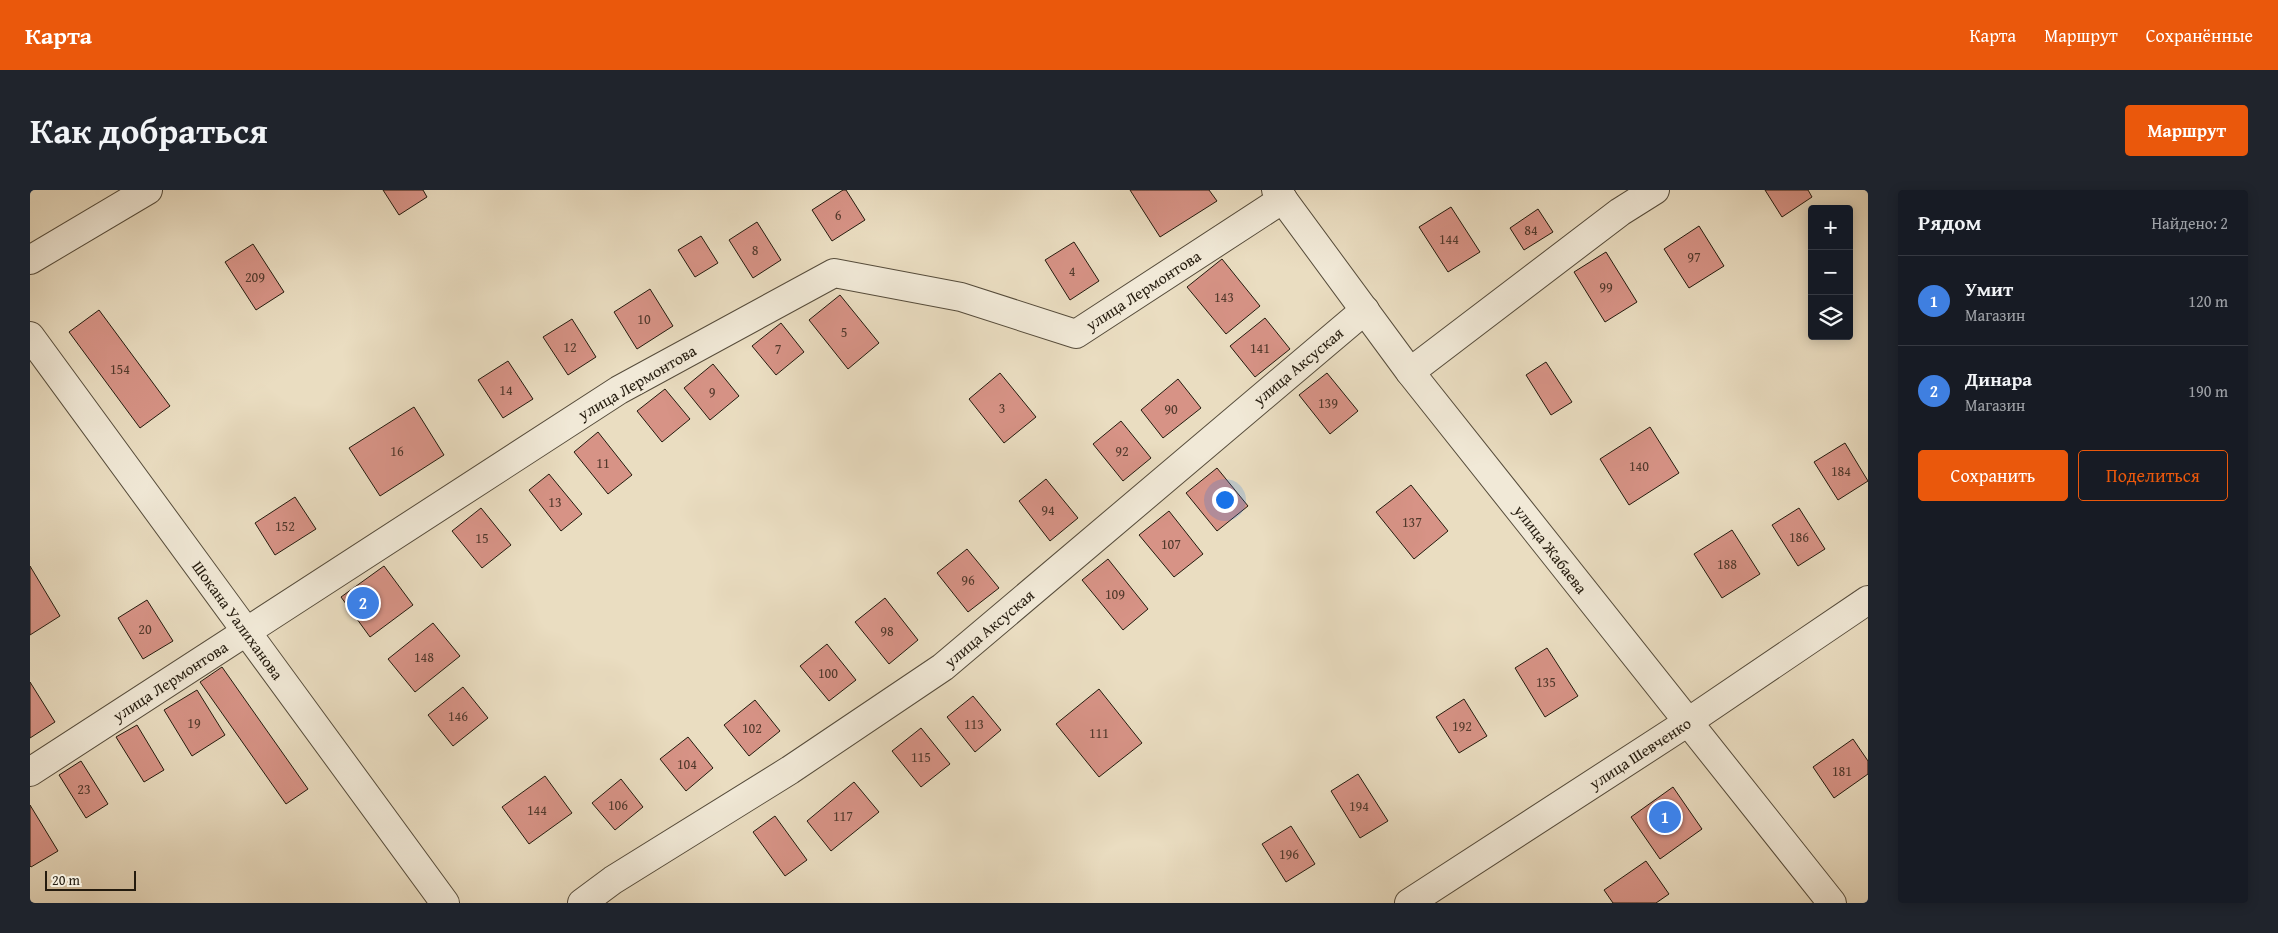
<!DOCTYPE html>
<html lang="ru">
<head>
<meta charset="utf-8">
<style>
  body { margin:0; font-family:"Gentium Book Plus",serif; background:#20242c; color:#f1f3f6 }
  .controls { position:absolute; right:15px; top:15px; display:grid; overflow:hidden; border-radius:5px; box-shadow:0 2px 12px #0003 }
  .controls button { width:45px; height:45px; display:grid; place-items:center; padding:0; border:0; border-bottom:1px solid #363941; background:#171b24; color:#f1f3f6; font:25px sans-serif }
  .scale { position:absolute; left:15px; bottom:12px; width:91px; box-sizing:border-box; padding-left:5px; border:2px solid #241b0e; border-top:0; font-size:14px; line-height:18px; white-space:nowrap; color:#241b0e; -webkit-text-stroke:4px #f1e9d7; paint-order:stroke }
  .you { position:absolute; left:1194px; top:309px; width:18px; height:18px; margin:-12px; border:4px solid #fff; border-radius:50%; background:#1a73e8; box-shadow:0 0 0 8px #1a73e833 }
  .badge { display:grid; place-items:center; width:32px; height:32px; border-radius:50%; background:#ea580c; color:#fff; font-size:16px; font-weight:700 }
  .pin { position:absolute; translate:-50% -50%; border:2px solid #fff; box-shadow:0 1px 5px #0006 }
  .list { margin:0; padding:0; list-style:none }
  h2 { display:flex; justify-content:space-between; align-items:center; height:65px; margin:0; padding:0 20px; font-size:21px }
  h2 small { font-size:16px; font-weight:400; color:#9ea1a6 }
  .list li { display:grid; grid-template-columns:32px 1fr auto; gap:15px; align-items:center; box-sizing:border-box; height:90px; padding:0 20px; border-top:1px solid #363941 }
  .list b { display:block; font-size:19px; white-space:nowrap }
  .list p { margin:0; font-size:16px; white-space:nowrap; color:#9ea1a6 }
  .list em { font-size:16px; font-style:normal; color:#9ea1a6 }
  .actions { display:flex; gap:10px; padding:15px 20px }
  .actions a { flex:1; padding:11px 0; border:1px solid #ea580c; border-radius:5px; text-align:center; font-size:18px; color:#ea580c }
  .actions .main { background:#ea580c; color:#fff }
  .icon { flex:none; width:28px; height:28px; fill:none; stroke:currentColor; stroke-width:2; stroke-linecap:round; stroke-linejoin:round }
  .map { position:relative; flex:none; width:1838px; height:713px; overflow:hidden; border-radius:5px }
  header { display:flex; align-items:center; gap:30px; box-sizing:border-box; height:70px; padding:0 25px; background:#ea580c; color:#fff }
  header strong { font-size:24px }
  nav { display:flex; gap:28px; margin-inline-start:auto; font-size:18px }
  .intro { display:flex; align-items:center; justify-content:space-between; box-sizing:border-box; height:120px; padding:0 30px }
  h1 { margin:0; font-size:35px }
  .button { padding:12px 22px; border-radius:5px; background:#ea580c; color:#fff; font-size:18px; font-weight:700 }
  main { display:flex; gap:30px; padding:0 30px }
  aside { flex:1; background:#171b24; border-radius:5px; box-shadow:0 2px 12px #0003 }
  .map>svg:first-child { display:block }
  .building { fill:#d79386; stroke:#241b0e }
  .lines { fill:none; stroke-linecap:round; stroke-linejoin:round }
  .minor-casing { stroke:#564c3b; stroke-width:30 }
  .minor { stroke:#f1e9d7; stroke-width:28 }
  .labels { text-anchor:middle; stroke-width:5; stroke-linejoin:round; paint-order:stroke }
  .number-label { font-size:14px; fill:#51392c }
  .street-label { font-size:16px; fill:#241b0e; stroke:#f1e9d7 }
</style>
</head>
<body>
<header>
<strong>Карта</strong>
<nav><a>Карта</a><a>Маршрут</a><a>Сохранённые</a></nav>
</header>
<div class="intro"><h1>Как добраться</h1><a class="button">Маршрут</a></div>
<main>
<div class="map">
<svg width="1838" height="713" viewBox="0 0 1838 713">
  <rect width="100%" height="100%" fill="#eaddc1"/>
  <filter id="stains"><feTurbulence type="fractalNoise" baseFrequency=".004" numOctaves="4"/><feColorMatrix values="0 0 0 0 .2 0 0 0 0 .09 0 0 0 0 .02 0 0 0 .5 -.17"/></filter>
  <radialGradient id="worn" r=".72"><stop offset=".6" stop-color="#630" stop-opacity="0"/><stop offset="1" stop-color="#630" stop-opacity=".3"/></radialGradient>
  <g class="building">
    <path d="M353,0H393L397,7L369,25Z"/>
    <path d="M813,0H816L835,30L802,51L782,20Z"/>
    <path d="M1100,0H1179L1187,11L1130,47Z"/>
    <path d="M1735,0H1778L1782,7L1752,27Z"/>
    <path d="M1421,17L1450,62L1418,82L1389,37Z"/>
    <path d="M1508,19L1523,42L1494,60L1480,38Z"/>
    <path d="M727,32L751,70L723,88L699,50Z"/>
    <path d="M1669,36L1694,76L1659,98L1634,59Z"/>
    <path d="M671,46L688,73L665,87L648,60Z"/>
    <path d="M1044,52L1069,91L1040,110L1015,70Z"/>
    <path d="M223,54L254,102L226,120L195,72Z"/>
    <path d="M1576,62L1607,112L1575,132L1544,82Z"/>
    <path d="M1192,69L1230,116L1196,144L1157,97Z"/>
    <path d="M620,99L643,136L607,159L584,122Z"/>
    <path d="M810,105L849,153L818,179L779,130Z"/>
    <path d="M69,120L140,216L110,238L39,142Z"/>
    <path d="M1235,128L1260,159L1225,187L1200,156Z"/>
    <path d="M542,129L566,167L538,185L513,147Z"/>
    <path d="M751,133L774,162L746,185L722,156Z"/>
    <path d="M478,171L503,209L473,228L448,190Z"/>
    <path d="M1516,172L1542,212L1521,225L1496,185Z"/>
    <path d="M683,174L709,206L680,230L654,198Z"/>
    <path d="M970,183L1006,227L974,253L939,209Z"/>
    <path d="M1297,183L1328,221L1300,244L1269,205Z"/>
    <path d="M1148,189L1171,218L1133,248L1111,220Z"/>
    <path d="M635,199L660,229L632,252L607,221Z"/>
    <path d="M384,217L414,265L350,306L319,258Z"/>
    <path d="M1091,231L1121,268L1093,291L1063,254Z"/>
    <path d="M1620,237L1649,283L1599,315L1570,269Z"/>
    <path d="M568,242L602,285L578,304L544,262Z"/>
    <path d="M1815,253L1838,291L1808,310L1784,272Z"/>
    <path d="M1187,278L1218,316L1187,341L1156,303Z"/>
    <path d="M519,284L552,324L531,341L499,300Z"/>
    <path d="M1016,289L1048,328L1020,351L989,311Z"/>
    <path d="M1381,295L1418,341L1384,369L1346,322Z"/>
    <path d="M265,307L286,339L245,365L225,333Z"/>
    <path d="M451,318L481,355L452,378L422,341Z"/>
    <path d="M1769,318L1795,359L1768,376L1742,335Z"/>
    <path d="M1139,321L1173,364L1144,387L1109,345Z"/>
    <path d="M1702,340L1730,384L1692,408L1664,364Z"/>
    <path d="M937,359L969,398L938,422L907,383Z"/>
    <path d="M1078,369L1118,419L1093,440L1052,390Z"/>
    <path d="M0,376L30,426L0,445Z"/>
    <path d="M354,376L383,415L340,447L311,407Z"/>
    <path d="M855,408L888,450L859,474L825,432Z"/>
    <path d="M117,410L143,451L113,469L88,428Z"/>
    <path d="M403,433L430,466L385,502L358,469Z"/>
    <path d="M797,454L826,490L799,511L770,476Z"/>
    <path d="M1517,458L1548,506L1515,527L1485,478Z"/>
    <path d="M192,477L278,599L256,614L170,492Z"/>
    <path d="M0,492L25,532L0,548Z"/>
    <path d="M433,497L458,528L423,556L398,525Z"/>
    <path d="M1069,499L1112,553L1069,587L1026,534Z"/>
    <path d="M167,500L195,545L162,566L134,520Z"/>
    <path d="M943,506L971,540L945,562L917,527Z"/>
    <path d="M1434,509L1457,546L1429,563L1406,527Z"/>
    <path d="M725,510L750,541L719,566L694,535Z"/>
    <path d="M107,535L134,580L114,592L86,547Z"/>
    <path d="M891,538L920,574L891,597L862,561Z"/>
    <path d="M658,547L683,578L656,601L630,569Z"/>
    <path d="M1823,549L1838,571V584L1804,608L1783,577Z"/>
    <path d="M51,571L78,614L56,628L29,585Z"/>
    <path d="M1328,584L1358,631L1330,648L1301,601Z"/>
    <path d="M515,586L542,623L499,654L472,617Z"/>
    <path d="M591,589L613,617L585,640L562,613Z"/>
    <path d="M824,592L849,622L801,661L777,631Z"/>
    <path d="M1643,597L1672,639L1630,669L1601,627Z"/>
    <path d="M0,615L28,661L1,677L0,676Z"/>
    <path d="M745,626L777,670L755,686L723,642Z"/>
    <path d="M1261,636L1285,674L1256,692L1232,654Z"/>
    <path d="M1616,671L1639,704L1626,713H1583L1574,700Z"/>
  </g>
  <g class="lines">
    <g class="minor-casing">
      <g id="minor">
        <path d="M1246,0L1380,182L1802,713"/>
        <path d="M0,70L118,0"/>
        <path d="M0,146L415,713"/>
        <path d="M1380,182L1590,22L1625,0"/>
        <path d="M0,582L589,200L804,83L931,107L1046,144L1253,9"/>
        <path d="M552,713L583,690L760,580L913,477L1335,120"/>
        <path d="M1379,713L1658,532L1838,410"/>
      </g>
    </g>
    <use href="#minor" class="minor"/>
  </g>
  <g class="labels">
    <g class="number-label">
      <text x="808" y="30">6</text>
      <text x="1501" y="45">84</text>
      <text x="1419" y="54">144</text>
      <text x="725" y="65">8</text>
      <text x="1664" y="72">97</text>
      <text x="1042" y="86">4</text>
      <text x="225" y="92">209</text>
      <text x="1576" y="102">99</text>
      <text x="1194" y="112">143</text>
      <text x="614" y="134">10</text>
      <text x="814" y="147">5</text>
      <text x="540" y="162">12</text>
      <text x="1230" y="163">141</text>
      <text x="748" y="164">7</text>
      <text x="90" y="184">154</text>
      <text x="476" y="205">14</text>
      <text x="682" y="207">9</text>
      <text x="1298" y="218">139</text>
      <text x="972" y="223">3</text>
      <text x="1141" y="224">90</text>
      <text x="367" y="266">16</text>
      <text x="1092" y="266">92</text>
      <text x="573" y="278">11</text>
      <text x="1609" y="281">140</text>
      <text x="1811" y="286">184</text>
      <text x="525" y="317">13</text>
      <text x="1018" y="325">94</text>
      <text x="1382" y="337">137</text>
      <text x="255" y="341">152</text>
      <text x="1769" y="352">186</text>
      <text x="452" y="353">15</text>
      <text x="1141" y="359">107</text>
      <text x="1697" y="379">188</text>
      <text x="938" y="395">96</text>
      <text x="1085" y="409">109</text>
      <text x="115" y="444">20</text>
      <text x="857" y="446">98</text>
      <text x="394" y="472">148</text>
      <text x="798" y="488">100</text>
      <text x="1516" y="497">135</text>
      <text x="428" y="531">146</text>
      <text x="164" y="538">19</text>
      <text x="944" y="539">113</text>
      <text x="1432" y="541">192</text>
      <text x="722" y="543">102</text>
      <text x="1069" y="548">111</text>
      <text x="891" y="572">115</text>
      <text x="657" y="579">104</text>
      <text x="1812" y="586">181</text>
      <text x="54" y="604">23</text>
      <text x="588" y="620">106</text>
      <text x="1329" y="621">194</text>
      <text x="507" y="625">144</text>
      <text x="813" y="631">117</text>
      <text x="1259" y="669">196</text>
    </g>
    <g class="street-label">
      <text transform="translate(1113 100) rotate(-33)" y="6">улица Лермонтова</text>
      <text transform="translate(1268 176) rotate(-40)" y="6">улица Аксуская</text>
      <text transform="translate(607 192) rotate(-30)" y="6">улица Лермонтова</text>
      <text transform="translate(1521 359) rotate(52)" y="6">улица Жабаева</text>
      <text transform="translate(208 430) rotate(54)" y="6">Шокана Уалиханова</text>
      <text transform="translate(959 438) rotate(-40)" y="6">улица Аксуская</text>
      <text transform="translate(140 491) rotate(-33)" y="6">улица Лермонтова</text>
      <text transform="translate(1610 563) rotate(-33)" y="6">улица Шевченко</text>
    </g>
  </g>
  <rect width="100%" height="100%" filter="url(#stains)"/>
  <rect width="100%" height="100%" fill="url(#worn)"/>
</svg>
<div class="controls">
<button>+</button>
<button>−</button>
<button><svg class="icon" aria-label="layers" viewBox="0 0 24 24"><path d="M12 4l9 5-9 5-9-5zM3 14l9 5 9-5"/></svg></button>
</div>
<div class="scale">20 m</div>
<div class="you"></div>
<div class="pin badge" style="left:1635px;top:627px;background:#3f7fe0">1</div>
<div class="pin badge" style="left:333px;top:413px;background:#3f7fe0">2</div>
</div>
<aside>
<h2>Рядом<small>Найдено: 2</small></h2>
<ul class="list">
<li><span class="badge" style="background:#3f7fe0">1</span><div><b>Умит</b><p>Магазин</p></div><em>120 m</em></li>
<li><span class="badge" style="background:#3f7fe0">2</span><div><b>Динара</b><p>Магазин</p></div><em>190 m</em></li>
</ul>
<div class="actions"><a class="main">Сохранить</a><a>Поделиться</a></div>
</aside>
</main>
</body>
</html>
